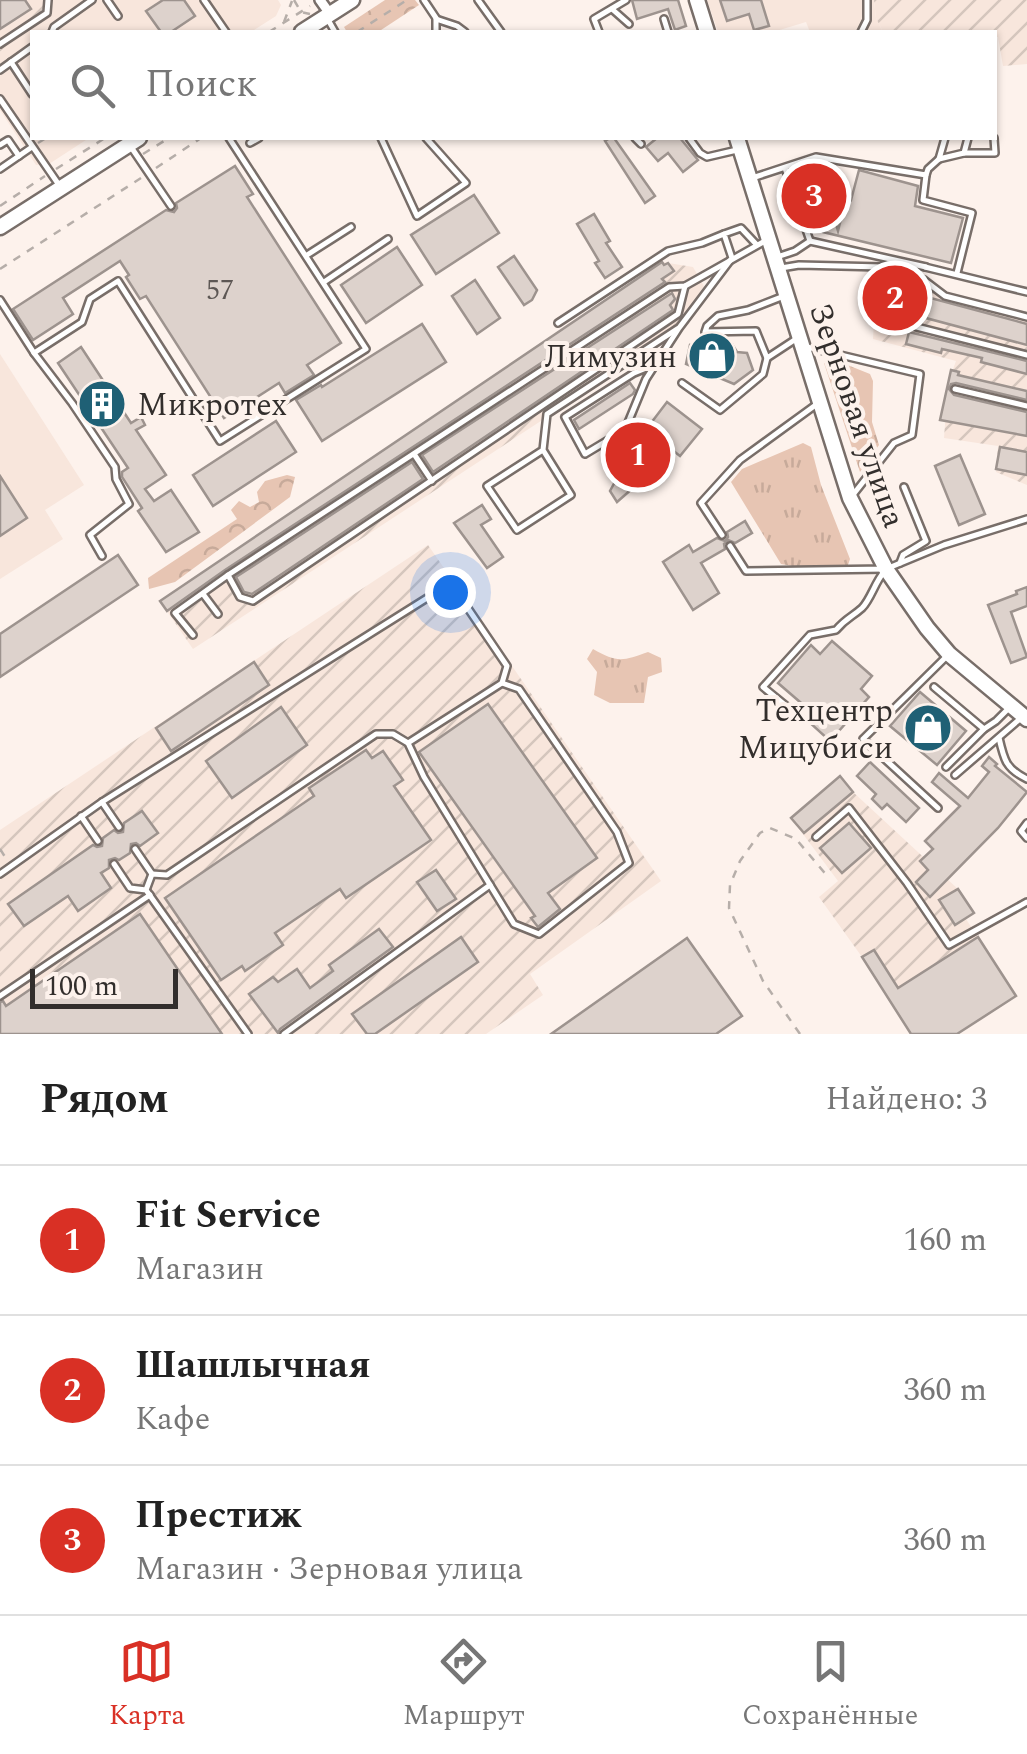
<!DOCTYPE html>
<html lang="ru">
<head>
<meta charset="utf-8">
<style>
  body { margin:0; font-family:Spectral,serif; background:#f2f2f2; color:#222 }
  .scale { position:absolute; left:30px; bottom:25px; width:148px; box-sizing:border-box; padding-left:10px; border:5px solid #322e2c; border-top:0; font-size:28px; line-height:35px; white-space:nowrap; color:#322e2c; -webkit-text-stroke:8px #fdf2ec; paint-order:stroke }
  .you { position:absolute; left:450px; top:592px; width:35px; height:35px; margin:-25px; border:8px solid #fff; border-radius:50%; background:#1a73e8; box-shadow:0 0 0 15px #1a73e833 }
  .badge { display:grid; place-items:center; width:65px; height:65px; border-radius:50%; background:#d93025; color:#fff; font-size:32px; font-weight:700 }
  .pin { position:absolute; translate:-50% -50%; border:5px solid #fff; box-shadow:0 2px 10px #0006 }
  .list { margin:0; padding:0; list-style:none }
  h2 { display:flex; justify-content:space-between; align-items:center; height:130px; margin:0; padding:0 40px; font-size:42px }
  h2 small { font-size:32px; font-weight:400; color:#767676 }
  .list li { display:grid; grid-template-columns:65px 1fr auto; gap:30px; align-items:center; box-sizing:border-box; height:150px; padding:0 40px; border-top:2px solid #e0e0e0 }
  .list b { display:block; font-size:38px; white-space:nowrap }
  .list p { margin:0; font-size:32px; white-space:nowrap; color:#767676 }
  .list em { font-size:32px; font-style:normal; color:#767676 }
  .icon { flex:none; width:55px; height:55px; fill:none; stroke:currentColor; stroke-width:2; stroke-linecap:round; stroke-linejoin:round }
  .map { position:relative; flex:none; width:1027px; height:1034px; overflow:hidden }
  .search { position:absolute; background:#fff; box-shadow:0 2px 8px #0004; left:30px; right:30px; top:30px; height:110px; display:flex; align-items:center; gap:25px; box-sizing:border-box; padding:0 35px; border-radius:0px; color:#767676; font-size:38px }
  .sheet { height:580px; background:#fff }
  nav { display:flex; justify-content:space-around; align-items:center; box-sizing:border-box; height:140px; border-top:2px solid #e0e0e0; background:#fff; font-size:28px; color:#767676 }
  nav a { display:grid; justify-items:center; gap:5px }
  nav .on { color:#d93025 }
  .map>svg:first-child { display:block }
  .built { fill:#f8e6dc }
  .industrial { fill:url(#industrial-furrows) }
  .grass { fill:url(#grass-tufts) }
  .forest { fill:url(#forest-crowns) }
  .building { fill:#ddd2cc; stroke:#9d938e; stroke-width:2.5 }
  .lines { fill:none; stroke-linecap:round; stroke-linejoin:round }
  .lane-casing { stroke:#786e69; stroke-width:10 }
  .street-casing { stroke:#786e69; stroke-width:14 }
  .primary-casing { stroke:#786e69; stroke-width:19 }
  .path { stroke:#b6aea9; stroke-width:2.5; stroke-dasharray:8 8; stroke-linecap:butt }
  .lane { stroke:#fff; stroke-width:5 }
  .street { stroke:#fff; stroke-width:9 }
  .primary { stroke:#fff; stroke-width:14 }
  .labels { text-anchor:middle; stroke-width:8; stroke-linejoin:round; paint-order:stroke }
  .number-label { font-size:28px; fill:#5d5754 }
  .poi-label { font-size:32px; fill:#322e2c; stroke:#fdf2ec; text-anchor:end }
  .street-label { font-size:32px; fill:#322e2c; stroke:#fdf2ec }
</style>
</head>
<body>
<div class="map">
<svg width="1027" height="1034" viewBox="0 0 1027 1034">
  <defs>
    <pattern id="industrial-furrows" width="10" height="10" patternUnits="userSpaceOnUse" patternTransform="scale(2.5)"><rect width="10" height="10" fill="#f8e6dc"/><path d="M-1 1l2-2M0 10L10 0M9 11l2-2" fill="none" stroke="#d5c6bd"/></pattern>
    <pattern id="grass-tufts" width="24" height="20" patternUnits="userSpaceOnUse" patternTransform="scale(2.5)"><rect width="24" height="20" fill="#e7c5b3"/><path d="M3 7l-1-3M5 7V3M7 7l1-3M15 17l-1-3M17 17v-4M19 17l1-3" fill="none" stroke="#c7aa9a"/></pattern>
    <pattern id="forest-crowns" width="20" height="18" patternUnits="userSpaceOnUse" patternTransform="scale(2.5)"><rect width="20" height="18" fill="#e7c5b3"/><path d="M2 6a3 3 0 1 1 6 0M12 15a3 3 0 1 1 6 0" fill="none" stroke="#c7aa9a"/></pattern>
  </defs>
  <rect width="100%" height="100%" fill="#fdf2ec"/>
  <g class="built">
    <path d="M55,0H278L281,5L276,16L251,32H32V138H89L49,164L36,165L0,110V52L55,17Z"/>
    <path d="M707,0H874L876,18L883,32H810L806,22L773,32H718Z"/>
    <path d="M0,354L84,485L45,510L63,539L0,579Z"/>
  </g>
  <g class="industrial">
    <path d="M0,0H55V17L0,52Z"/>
    <path d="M874,0H1027V64L1003,66L998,37H995L994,32H883L876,18Z"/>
    <path d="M662,262L693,267L705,288L689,324L193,649L160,601Z"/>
    <path d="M877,274L1027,312V485L996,472L998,446L944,438L948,383L956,361L873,339Z"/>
    <path d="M428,545L661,881L530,974L543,995L486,1034H0V830Z"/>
    <path d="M840,776L853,792L958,889L974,913L966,919L1016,996L957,1034H911L862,957L819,897L838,881L791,818Z"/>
  </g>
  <g class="grass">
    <path d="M831,362L845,364L870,374L873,381L872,422L879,445L860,472L824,363Z"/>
    <path d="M803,443L811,447L821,485L850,559L848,565L798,567L781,564L731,482L742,469Z"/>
    <path d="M593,649C617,663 623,661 648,652L661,658L662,672L648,677L644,703H610L594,695L597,672L587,659Z"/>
  </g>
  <g class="forest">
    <path d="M385,0H415L419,5L378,32H347L344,27Z"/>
    <path d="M287,475L295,477L290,497L175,582L149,589L148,578L237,519L231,510L239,501L250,507L259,502L257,492L265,481Z"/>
  </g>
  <g class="building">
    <path d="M0,0H25L31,9L0,29Z"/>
    <path d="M163,0H184L195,16L171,32H161L146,11Z"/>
    <path d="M632,0H678L686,26L675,30L668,9L637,19Z"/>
    <path d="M720,0H761L769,26L754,30L749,14L727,21Z"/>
    <path d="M610,138H614L655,196L645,203L605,141Z"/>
    <path d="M657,138H680L698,160L683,172L668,153L658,161L646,147Z"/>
    <path d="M818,165L838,231L846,198L851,200L859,170L918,186L915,206L963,218L951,263L823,232L808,217L799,189L803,169Z"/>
    <path d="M235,166L253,194L247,197L341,343L307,365L314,375L285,393L279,383L224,418L146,296L140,299L126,277L129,275L120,261L63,298L73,314L33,340L13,309L166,210L174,212L177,208L176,203Z"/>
    <path d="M474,195L499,233L436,274L411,235Z"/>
    <path d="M594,214L610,241L606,243L622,267L605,278L595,263L599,261L577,224Z"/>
    <path d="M397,247L422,285L366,323L341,285Z"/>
    <path d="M514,256L537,290L532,300L524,305L498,267Z"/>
    <path d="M662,262L664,265L668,263L674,271L662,279L665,282L225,570L167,611L160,601Z"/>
    <path d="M475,280L500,318L477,334L452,296Z"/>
    <path d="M886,286L1027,324V345L881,306Z"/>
    <path d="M672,293L675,299L670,305L673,310L433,472L422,455Z"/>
    <path d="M422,324L446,362L322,441L296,400L321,385L322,387Z"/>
    <path d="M909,332L1027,361V374L981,362L982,358L942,349L941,353L906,344Z"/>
    <path d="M732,344L737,352L747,353L753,370L734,384L686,364L690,345L721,349Z"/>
    <path d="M81,347L131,423L141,417L145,425L136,430L166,475L145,489L154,501L171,490L199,532L166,552L138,511L142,508L122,477V472L128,468L58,363Z"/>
    <path d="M951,370L959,372L958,375L1027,391V400L956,383L951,384L949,389L954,395L1027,412V436L940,420Z"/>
    <path d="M630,383L635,390L633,394L579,429L574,420Z"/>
    <path d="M667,402L702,429L680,456L657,438L662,432L651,423Z"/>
    <path d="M276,421L296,452L213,506L193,475Z"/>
    <path d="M643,430L650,473L617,502L610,491Z"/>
    <path d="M1000,447L1027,452V475L996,469Z"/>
    <path d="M960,455L985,514L959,525L935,466Z"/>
    <path d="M412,462L423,479L252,594L244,592L236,577Z"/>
    <path d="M0,476L27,518L0,536Z"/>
    <path d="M482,505L491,519L481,525L503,557L487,568L454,523Z"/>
    <path d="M745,521L752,533L735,543L728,540L724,544L725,549L701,563L719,593L693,610L663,562L689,545L693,552L717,538L725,541L728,537L727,532Z"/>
    <path d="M118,555L138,585L0,677V634Z"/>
    <path d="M1027,587V606L1011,612L1027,657L1011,663L988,605L1017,594L1016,591Z"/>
    <path d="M832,641L872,676L861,689L869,697L830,741L809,722L815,715L778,683L811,645L820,654Z"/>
    <path d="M254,662L269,685L171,751L156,728Z"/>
    <path d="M920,692L966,731L937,765L890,726Z"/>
    <path d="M488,704L597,858L548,893L560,909L538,927L531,918L535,916L419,752Z"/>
    <path d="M281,707L307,745L232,798L206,761Z"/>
    <path d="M366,750L372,758L383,751L403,780L394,786L431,840L346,898L340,889L275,933L283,945L245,971L242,966L221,980L165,898L314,796L309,788Z"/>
    <path d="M989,757L997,764L995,766L1027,792L998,828L930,897L916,882L928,870L920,861L933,849L925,841L960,806L932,782L939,773L968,798L989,772L982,766Z"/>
    <path d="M870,762L919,808L906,822L887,804L882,809L872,799L876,794L857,776Z"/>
    <path d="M840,776L853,792L804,833L791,818Z"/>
    <path d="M142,811L158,833L140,846L136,843L131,844L130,853L119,860L115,858L109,860V868L101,873L111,888L78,911L68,896L24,926L8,904L93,845L97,847L102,846L103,838L114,830L118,833L123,832L124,823Z"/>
    <path d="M849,823L871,848L842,873L820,848Z"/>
    <path d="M436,870L456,899L437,911L417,882Z"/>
    <path d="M958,889L974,913L955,925L939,900Z"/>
    <path d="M140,914L222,1034H0V1002L3,1001L6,1006Z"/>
    <path d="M379,929L393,947L280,1029L278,1033L249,994L273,977L278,982L297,969L310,988L333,971L329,965Z"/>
    <path d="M461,937L478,962L375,1034H367L352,1014Z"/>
    <path d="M978,937L1016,996L957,1034H911L862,957L874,950L898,988Z"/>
    <path d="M687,938L742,1016L716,1034H551Z"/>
  </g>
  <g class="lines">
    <g class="lane-casing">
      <g id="lane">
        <path d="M107,0L118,16"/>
        <path d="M204,0L226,32"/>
        <path d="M424,0L436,18"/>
        <path d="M478,0L501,32"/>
        <path d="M612,9L629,24"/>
        <path d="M327,18L335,32"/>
        <path d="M664,19L668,32"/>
        <path d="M52,32L54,27L92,0"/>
        <path d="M436,32V19L457,26L465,32"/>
        <path d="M599,32L594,19L626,0"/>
        <path d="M861,32L867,20V0"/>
        <path d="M0,44L47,13L48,0"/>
        <path d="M11,62L32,94"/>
        <path d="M0,70L32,47"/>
        <path d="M0,99L59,185"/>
        <path d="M381,138L417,216L466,183L426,138"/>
        <path d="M635,138L641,144"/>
        <path d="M689,138L700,153L707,157L737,150"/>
        <path d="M945,138L939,159L964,153L968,138"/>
        <path d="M250,143L259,138"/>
        <path d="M0,145L8,140L19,156"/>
        <path d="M131,147L171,206"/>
        <path d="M964,153H995L994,138"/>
        <path d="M785,168L810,241"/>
        <path d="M0,169L32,147"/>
        <path d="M926,175L923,200L972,213L957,273"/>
        <path d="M752,178L816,157L926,175L928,169L939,159"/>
        <path d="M307,255L351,227"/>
        <path d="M777,257L795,251L810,241L926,267"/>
        <path d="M890,267H914"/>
        <path d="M925,267L1027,292"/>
        <path d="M781,268L799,265L882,267L924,280L945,296L1027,317"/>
        <path d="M324,282L388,239"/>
        <path d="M784,296L748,310L718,316L707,326L705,332L756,331L767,358L799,337"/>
        <path d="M0,300L34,353L82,322L90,299L118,281L220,441L366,349L229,138"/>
        <path d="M881,318L1027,355"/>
        <path d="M558,323L668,251L702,243L724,234"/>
        <path d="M807,347L920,374L912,435L894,443L852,496"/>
        <path d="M34,353L72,403L115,467L116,479L129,504L90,535L102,556"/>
        <path d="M656,364L634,373L565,417L585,454L625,430L646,379L679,328L732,258L724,234L741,228L756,244"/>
        <path d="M682,383L720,410L763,374L767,358"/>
        <path d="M955,389L1027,406"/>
        <path d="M543,450L571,495L517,530L487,486L543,450L547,414L677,329"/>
        <path d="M414,454L432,481"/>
        <path d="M722,535L701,503L740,460L817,404"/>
        <path d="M730,546L746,571L886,569L944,545L1027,519"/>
        <path d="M900,563L903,555L926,541L904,487"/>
        <path d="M228,575L240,597L253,601L678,314L685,286"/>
        <path d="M203,594L218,614"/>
        <path d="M193,635L175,613L228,575L669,287L685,286L765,241"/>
        <path d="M934,687L984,729"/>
        <path d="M801,718L763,687L810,635L836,630C846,618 852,617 862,608C871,599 875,582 884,572"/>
        <path d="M999,738C1004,760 1006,769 1027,779"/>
        <path d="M946,767L984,729L996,721L1009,708"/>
        <path d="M955,775L1021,718"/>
        <path d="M102,802L119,827"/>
        <path d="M938,808L863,739L947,656"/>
        <path d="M81,816L98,841"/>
        <path d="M1027,823L1021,831L1027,838"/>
        <path d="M816,837L849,808L907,883L949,945L1027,902"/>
        <path d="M135,849L152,874"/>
        <path d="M114,864L130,888L146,890L248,1034"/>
        <path d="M0,874L102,802L443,588L465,604L507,666L502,683"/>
        <path d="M146,890L152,874L167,875L376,734H393L408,743L424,777L514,924L539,934L629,863L617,832L519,689L502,683L408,743"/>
        <path d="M0,996L150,895"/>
        <path d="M284,1034L490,885"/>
      </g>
    </g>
    <g class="street-casing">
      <path id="street" d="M320,0L330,14"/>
    </g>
    <g class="primary-casing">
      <g id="primary">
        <path d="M697,0L707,32"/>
        <path d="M302,32L352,0"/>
        <path d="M737,138L850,498L886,569L927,628L949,654L1027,719"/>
        <path d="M0,227L139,138"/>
      </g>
    </g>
    <g class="path">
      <path d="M294,0L301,12L310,14"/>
      <path d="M284,22L292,1"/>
      <path d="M269,32L310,6"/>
      <path d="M357,32L407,0"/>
      <path d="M38,143L46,138"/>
      <path d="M143,154L169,138"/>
      <path d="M156,168L201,138"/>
      <path d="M56,169L105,138"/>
      <path d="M0,206L45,176"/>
      <path d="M0,269L141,178"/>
      <path d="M0,849L7,860"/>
      <path d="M800,1034L763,981L729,908L730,885L740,861L760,833L770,828L796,839L829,878"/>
    </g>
    <use href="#lane" class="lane"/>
    <use href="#street" class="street"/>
    <use href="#primary" class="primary"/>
  </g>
  <defs>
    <g id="shop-disc" transform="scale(2.5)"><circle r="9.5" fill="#1f6075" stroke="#fdf2ec"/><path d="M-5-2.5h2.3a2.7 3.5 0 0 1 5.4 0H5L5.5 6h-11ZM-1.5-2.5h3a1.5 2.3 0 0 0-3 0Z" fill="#fff"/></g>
    <g id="building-disc" transform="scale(2.5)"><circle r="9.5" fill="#1f6075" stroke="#fdf2ec"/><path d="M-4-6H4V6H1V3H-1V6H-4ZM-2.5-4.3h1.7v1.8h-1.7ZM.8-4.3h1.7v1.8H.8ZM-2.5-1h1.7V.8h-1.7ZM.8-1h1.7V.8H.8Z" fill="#fff"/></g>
  </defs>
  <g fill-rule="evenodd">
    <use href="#shop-disc" x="712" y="356"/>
    <use href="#building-disc" x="102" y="404"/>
    <use href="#shop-disc" x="928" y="728"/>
  </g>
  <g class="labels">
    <g class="number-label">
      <text x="220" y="299">57</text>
    </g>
    <g class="poi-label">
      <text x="677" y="367">Лимузин</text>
      <text x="137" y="415" text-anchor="start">Микротех</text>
      <text x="893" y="721">Техцентр<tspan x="893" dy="37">Мицубиси</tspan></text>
    </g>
    <g class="street-label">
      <text transform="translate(858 415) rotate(71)" y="11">Зерновая улица</text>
    </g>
  </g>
</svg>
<div class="scale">100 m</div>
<div class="you"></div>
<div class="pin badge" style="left:638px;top:455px">1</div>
<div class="pin badge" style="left:895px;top:298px">2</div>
<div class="pin badge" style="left:814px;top:196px">3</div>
<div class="search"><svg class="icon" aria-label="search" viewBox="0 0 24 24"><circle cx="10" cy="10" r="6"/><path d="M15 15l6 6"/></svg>Поиск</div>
</div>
<section class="sheet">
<h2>Рядом<small>Найдено: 3</small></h2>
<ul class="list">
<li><span class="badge">1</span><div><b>Fit Service</b><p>Магазин</p></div><em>160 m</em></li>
<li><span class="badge">2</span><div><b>Шашлычная</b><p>Кафе</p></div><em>360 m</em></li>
<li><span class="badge">3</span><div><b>Престиж</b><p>Магазин · Зерновая улица</p></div><em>360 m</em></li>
</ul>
</section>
<nav>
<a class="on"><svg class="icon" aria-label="map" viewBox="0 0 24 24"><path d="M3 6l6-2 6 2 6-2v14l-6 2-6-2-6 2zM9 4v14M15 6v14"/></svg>Карта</a>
<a><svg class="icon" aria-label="directions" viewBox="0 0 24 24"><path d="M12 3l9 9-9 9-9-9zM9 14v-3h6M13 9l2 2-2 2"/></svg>Маршрут</a>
<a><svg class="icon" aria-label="saved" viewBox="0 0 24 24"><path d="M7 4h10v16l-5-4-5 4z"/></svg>Сохранённые</a>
</nav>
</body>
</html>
